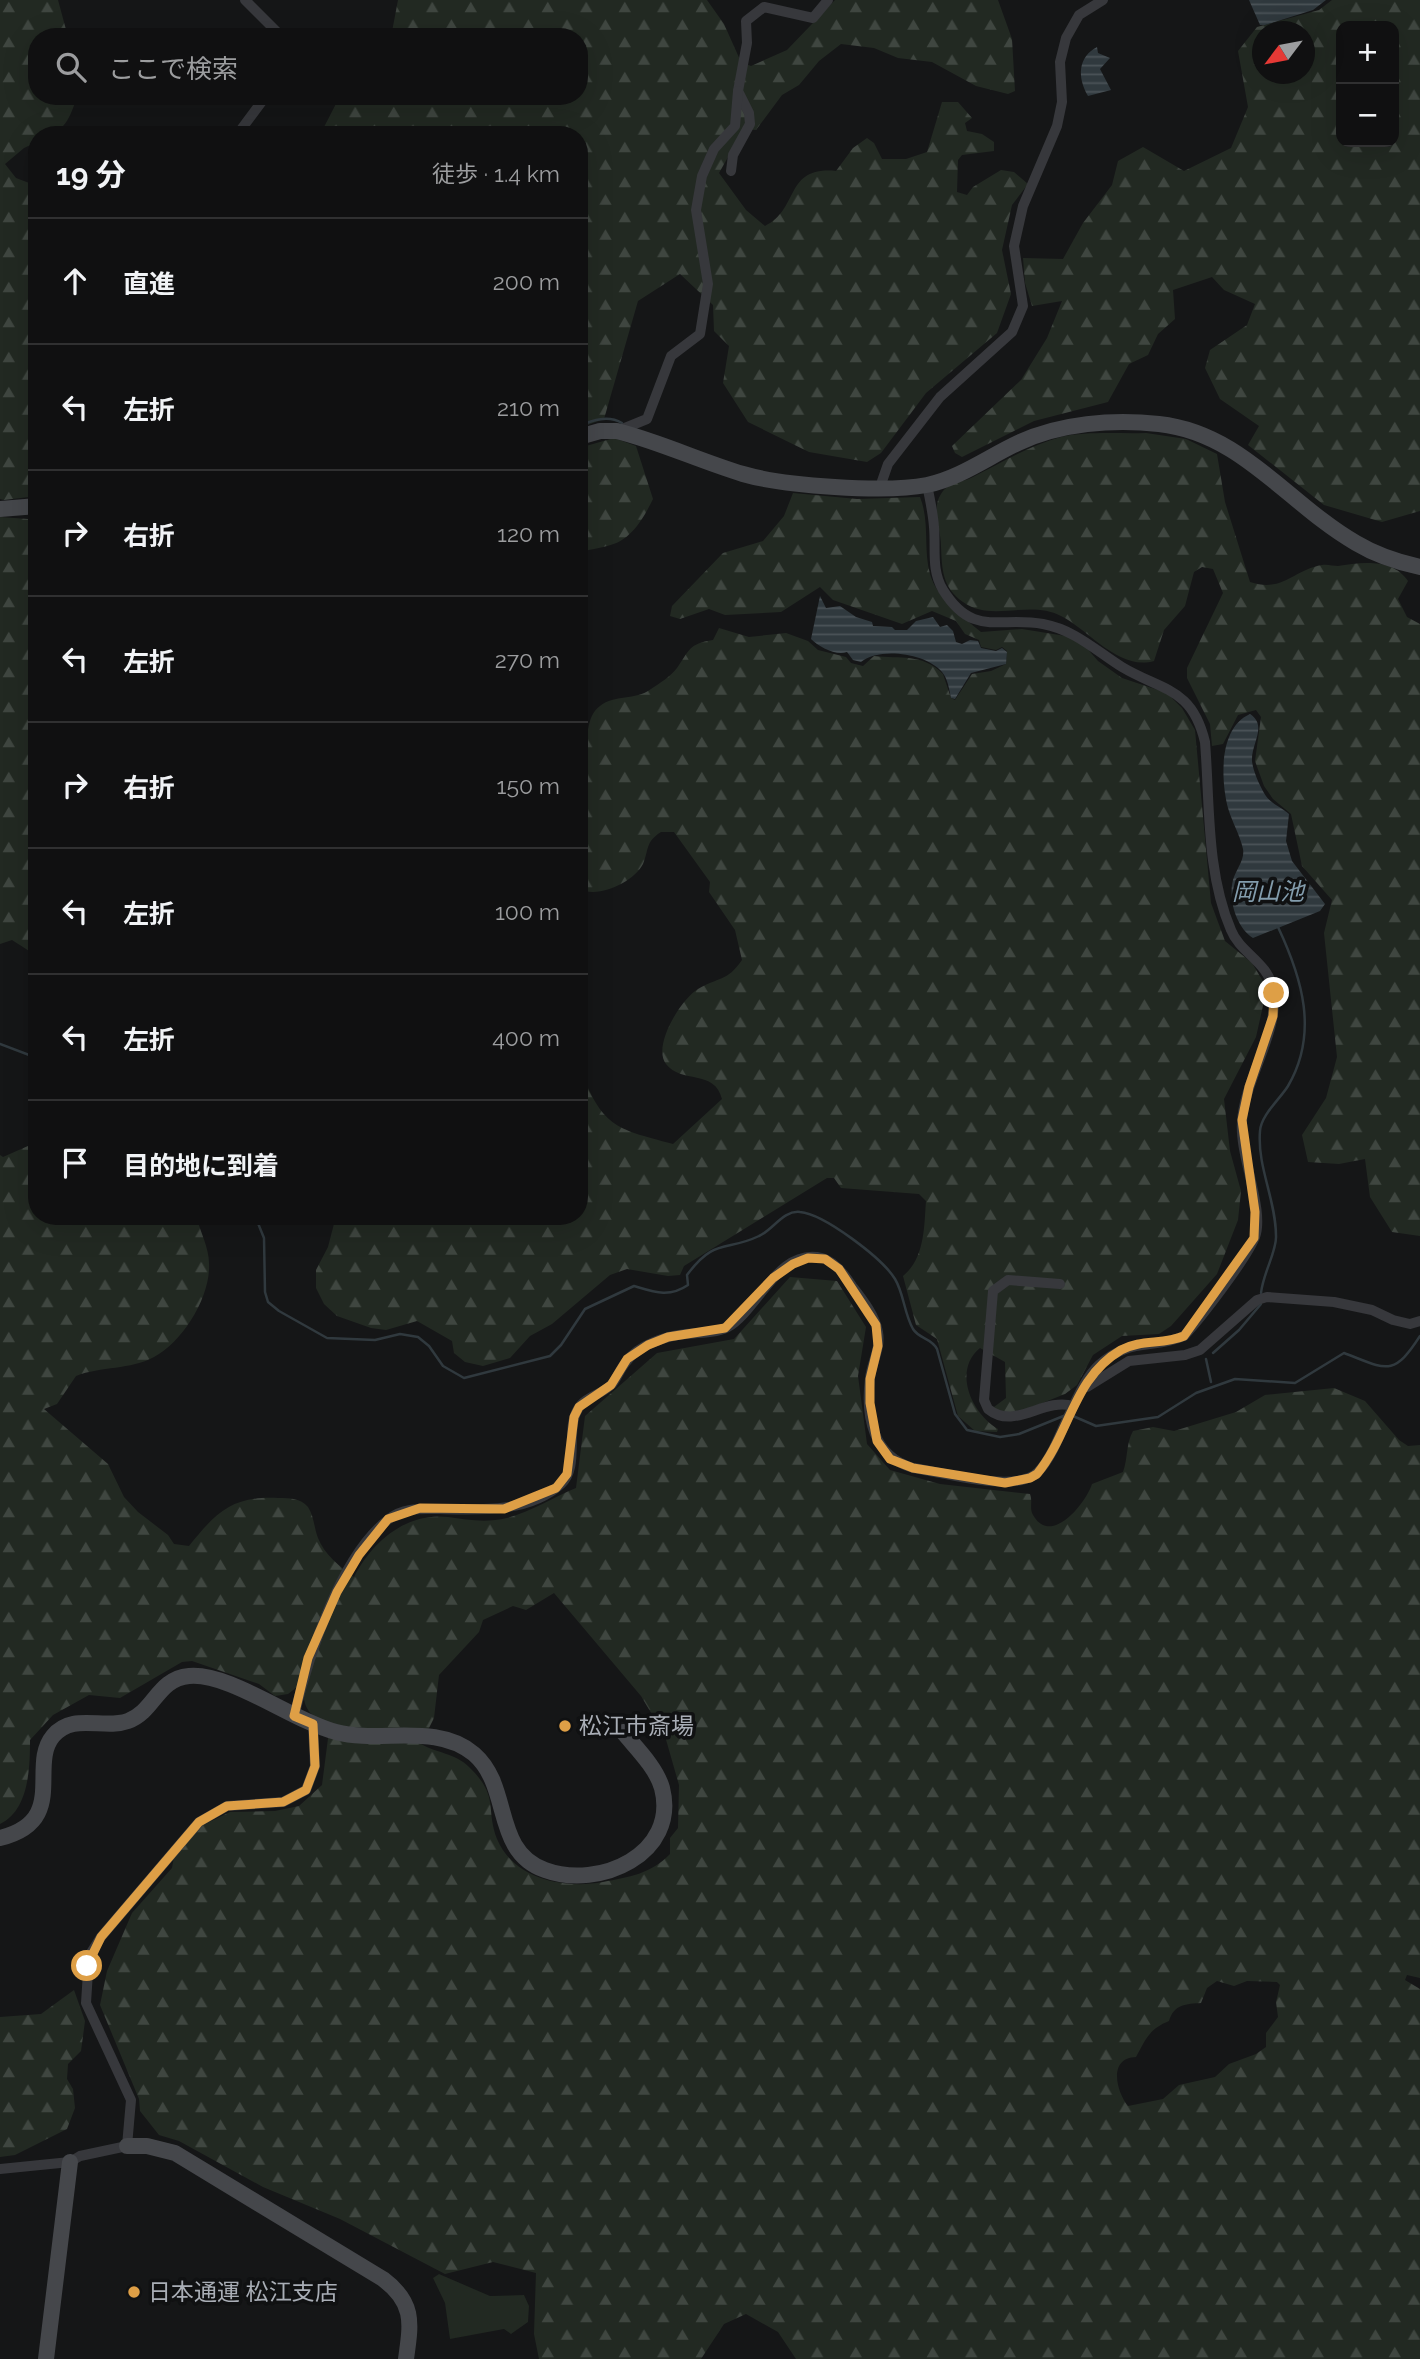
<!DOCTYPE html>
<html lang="ja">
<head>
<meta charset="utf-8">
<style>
  body { margin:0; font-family:Raleway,"Noto Sans JP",sans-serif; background:#1e1e1f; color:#f1f3f6 }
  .controls { position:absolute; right:21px; top:21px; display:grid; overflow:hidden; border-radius:14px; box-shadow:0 7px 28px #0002 }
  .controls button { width:63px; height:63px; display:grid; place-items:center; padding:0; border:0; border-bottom:2px solid #303031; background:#101011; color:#f1f3f6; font:35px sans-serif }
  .compass { position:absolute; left:1252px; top:21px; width:63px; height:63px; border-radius:50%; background:#101011; box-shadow:0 7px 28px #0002; rotate:238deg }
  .stop { position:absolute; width:21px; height:21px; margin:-16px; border:5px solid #de9f46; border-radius:50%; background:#fff }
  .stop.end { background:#de9f46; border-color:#fff; box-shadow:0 2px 7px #0008 }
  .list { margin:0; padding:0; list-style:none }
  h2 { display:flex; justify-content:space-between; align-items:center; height:91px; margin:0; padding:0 28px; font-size:30px }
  h2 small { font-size:23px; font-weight:400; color:#9c9d9f }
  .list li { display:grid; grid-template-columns:46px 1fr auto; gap:21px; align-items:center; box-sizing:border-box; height:126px; padding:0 28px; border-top:2px solid #303031 }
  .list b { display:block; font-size:26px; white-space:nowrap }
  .list em { font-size:23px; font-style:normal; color:#9c9d9f }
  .icon { flex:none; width:38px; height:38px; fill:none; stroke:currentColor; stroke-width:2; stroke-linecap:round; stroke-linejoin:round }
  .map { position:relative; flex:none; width:1420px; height:2359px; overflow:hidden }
  .search { position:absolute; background:#101011; box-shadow:0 7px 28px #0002; left:28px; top:28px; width:560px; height:77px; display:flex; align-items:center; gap:18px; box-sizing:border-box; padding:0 24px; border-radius:28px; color:#9c9d9f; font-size:26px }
  .panel { position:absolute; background:#101011; box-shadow:0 7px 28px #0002; left:28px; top:126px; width:560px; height:1099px; border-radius:28px }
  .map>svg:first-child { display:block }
  .forest { fill:url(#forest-firs); fill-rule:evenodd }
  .park { fill:#222922 }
  .water { fill:url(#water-rules) }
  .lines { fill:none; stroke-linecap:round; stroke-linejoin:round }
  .stream { stroke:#30393e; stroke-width:2.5 }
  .street { stroke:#37383c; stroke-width:10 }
  .secondary { stroke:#45474b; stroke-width:16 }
  .route { stroke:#de9f46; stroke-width:9 }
  .poi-dot { fill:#de9f46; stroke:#101112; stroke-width:2.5 }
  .labels { text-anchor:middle; stroke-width:7; stroke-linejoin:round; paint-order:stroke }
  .poi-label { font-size:23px; fill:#a9aeb6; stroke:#101112; text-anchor:start }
  .water-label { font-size:24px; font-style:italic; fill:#839dad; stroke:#101112 }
</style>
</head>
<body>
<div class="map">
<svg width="1420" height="2359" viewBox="0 0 1420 2359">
  <defs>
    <pattern id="forest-firs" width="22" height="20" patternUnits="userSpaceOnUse" patternTransform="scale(1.75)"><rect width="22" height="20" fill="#222922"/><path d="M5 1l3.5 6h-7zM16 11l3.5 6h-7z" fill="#3f4640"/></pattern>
    <pattern id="water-rules" width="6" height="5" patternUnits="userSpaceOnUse" patternTransform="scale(1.75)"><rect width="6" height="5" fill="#30393e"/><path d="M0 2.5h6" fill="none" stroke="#4b5358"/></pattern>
  </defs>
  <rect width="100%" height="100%" fill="#151617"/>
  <g class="forest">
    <path d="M0,0H58L68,37H37V96H76V99C69,122 62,135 37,135V142L24,148L5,164L16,178L37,186V496L4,500L0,499Z"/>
    <path d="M398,0H707L724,24L741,62L751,66L787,50L835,0H998L1012,39L1015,91L1008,94L976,86L932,62L898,58L874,48L841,44L819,61L799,85L782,95L756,130L744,129L719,173L746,210L765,226C800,209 784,166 836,171L853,148L867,138L874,143L882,159H906L927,152L942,102H958L972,118L965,123L967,131L982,134L994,142V151L962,155L958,160L957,192L967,195L973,187L1001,170L1014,172L1028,184L1012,205L1002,250L1011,294L997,333L926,393L881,453L867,462L809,452L748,422L723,383L729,346L714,331L713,305L680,274L638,301L604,419L579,428V135H323L322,131L340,96H579V37H391Z"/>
    <path d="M1332,0H1420V511L1382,522L1324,505L1248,445L1259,426L1220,399L1205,368L1210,350L1247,325L1255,304L1224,290L1212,277L1173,290L1175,319L1158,334L1148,355L1129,364L1108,402L1034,421L962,457L955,453L952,446L1021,380L1047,338L1062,301L1032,306L1025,283L1023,258L1063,259L1083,223L1112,185L1118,161L1143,147L1184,171L1231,148L1248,107L1238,51L1257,27L1319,10ZM1394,26V142H1341V26ZM1262,32H1304V74H1262Z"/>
    <path d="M1146,433L1186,439L1217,454L1225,502L1250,582C1283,593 1293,570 1322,565C1327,564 1333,566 1338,566C1361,562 1393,558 1408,581L1398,599L1407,617L1420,624V1236L1392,1232L1370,1197L1365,1159L1339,1164L1308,1162L1302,1135L1326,1098L1337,1057L1324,933L1332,900L1302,866L1291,814L1273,799L1264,786L1255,761L1261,717L1256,710L1238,715L1223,744L1212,746L1210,724L1187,678V668L1223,593L1213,569L1202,567L1194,572L1185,606L1164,630L1154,661C1119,671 1089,630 1061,616C1029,599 992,623 963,602C942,587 942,569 941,546C941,529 931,509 941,494C948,482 962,483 973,477C1001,463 1030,445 1061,437C1088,431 1119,434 1146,433Z"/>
    <path d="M614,438L636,446L653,499C643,519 631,541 607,546C597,549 589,549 579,553V448Z"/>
    <path d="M793,493L857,499L920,497C930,522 923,549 930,574C937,599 962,616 981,632L1022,629L1078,638L1098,661L1122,678L1167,693L1182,708L1195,730L1211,903L1225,941L1252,963L1267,988L1256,1037L1224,1099L1230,1151L1241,1191L1238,1220L1217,1274L1171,1326L1159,1334L1122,1336L1093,1355L1077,1385L1065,1394L1015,1414L998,1412L994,1407L1006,1398L1005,1362L980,1348C952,1371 972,1414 998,1429L997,1432L975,1431L958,1416L937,1339L916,1325L903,1276C925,1258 924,1227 926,1201L919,1194L841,1188L834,1178H827L684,1266L680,1275L668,1276L627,1269L610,1275L552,1324L530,1336L510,1358L483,1366L465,1362L454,1353L452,1341L417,1321L386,1330L371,1328L337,1316L324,1304L316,1288V1270L328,1247L336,1216H579V1067C603,1127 613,1128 673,1144L722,1099C715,1069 681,1084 666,1064C652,1046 681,999 698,989C718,977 727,982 742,960L735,930L709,892L710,882L674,832H661C645,842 649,850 643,864C634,882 596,900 579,888V749C592,738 584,718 600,706C615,694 635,701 651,689C660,683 670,677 677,668C690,650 688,644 713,640L719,628L749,637L786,633L808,641L818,650L846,657L851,663L863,666L874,656C900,659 922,653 943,674L951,698L955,700L972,674L991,671L1006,664L1007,651L1002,647L996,650L981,647L979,640L965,634L956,621L932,611L902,624L833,600L820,587L781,612L725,615L709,609L680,619L670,616L672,606L723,553L763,541L784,516Z"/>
    <path d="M0,517L28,519L37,536V956L12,940L0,944Z"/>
    <path d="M37,1142V1216H196C200,1231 209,1248 209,1263C211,1296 183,1342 154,1357C130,1370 101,1366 76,1376L57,1404L44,1409L108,1464L124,1497L138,1512L168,1535L174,1544L189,1546C217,1511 233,1496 278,1498C290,1498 300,1498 308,1507C314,1516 314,1528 318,1538C324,1554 340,1567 354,1577C372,1542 406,1512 448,1517C467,1520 487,1523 507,1518C530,1512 554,1497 576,1488L585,1416L657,1353L734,1339L790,1277L837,1281L866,1327L858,1376L867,1444L890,1470L940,1484L1030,1494C1033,1502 1029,1508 1033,1515C1051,1547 1086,1503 1092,1484L1123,1472C1128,1458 1126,1443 1133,1431L1153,1427L1174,1431L1236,1412L1265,1395L1334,1388L1365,1401L1399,1440L1408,1446L1420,1445V1978L1407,1975L1405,1980L1420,1989V2359H796L778,2332L746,2314L724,2324L701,2359H539L534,2334L536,2273L493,2262L445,2274L340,2219L263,2187L179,2141L159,2135L140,2111L139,2099L100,2005L107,1971L132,1913L172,1868L174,1857L203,1825L230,1812L275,1811L299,1806L322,1785L330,1723C311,1717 304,1711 303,1690L297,1687L288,1694L275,1696L259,1684L192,1661L182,1662L120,1698L89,1695L53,1715L30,1740C30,1768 29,1810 0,1824V1155L3,1157ZM554,1593L641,1696L665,1736L679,1785L678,1828L670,1838V1854C651,1874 629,1877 603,1882C565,1889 514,1880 497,1839C485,1808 500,1797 469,1767C455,1753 436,1753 421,1744L434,1718L439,1675L479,1632L483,1620L513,1606L526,1610ZM1217,1981L1234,1986L1247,1981L1277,1982L1280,1985L1276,2002L1278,2017L1266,2033V2047L1256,2054L1229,2064L1215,2077L1179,2085L1163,2099L1128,2106C1116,2091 1108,2058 1136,2057C1146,2039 1149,2029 1169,2021C1174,2004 1186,2004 1201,2003L1207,1988Z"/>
    <path d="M74,1990L85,2021L81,2051L68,2064L67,2079L73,2089L75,2108L67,2129L15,2155L0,2157V2017L41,2014Z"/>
  </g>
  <path class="park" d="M439,2274L490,2296L524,2295L529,2306L528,2322L511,2334L504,2329L450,2339L445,2303L433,2278Z"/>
  <g class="water">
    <path d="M1249,0H1326L1313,10L1265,25H1260Z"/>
    <path d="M1097,47L1098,53L1110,58L1100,69L1111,90L1088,96C1077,77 1078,57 1097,47Z"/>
    <path d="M820,596L826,608L840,606L856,617L872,622L873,626L892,627L895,630H907L916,621L933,617L940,627L947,625L953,631L956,642L962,644L970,640L978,641L981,648L996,651L1002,648L1007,652L1006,664L971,673L955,699L951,698C949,689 948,679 942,672C926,653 879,647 861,662L853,660L847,652C836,656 819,647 811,639Z"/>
    <path d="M1250,714C1268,726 1251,743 1252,761C1253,771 1259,784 1264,793C1270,804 1280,806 1289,814L1286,841L1292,861L1325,904L1320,911L1253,938C1236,927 1228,899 1233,880C1236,869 1245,860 1243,849C1240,835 1232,822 1228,808C1221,781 1218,728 1250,714Z"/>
  </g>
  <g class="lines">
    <g class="stream">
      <path d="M579,426C593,420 608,415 622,423"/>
      <path d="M0,1044L37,1058"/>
      <path d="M255,1216L264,1238L265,1292L268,1302L279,1311L327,1338L375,1340L400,1334L418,1337L429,1346L443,1366L464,1378L550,1356L561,1345L585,1309L634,1286C654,1292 669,1298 688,1285L687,1275C715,1237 726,1252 759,1236C773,1230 783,1210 800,1212C824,1214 882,1258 895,1279C904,1294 904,1313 913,1329C919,1339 932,1338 937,1349L955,1414L967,1430L1000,1437L1019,1434L1066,1415"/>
      <path d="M1261,1293C1263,1273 1277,1251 1276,1236C1276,1200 1257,1167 1260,1131C1261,1115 1280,1099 1288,1086C1319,1033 1302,978 1278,927"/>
      <path d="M1213,1353L1239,1330L1261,1304"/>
      <path d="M1206,1359L1211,1382"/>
      <path d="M1073,1416L1096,1426L1158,1417L1196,1393L1235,1379L1295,1383L1344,1353C1386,1369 1393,1378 1420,1336"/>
    </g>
    <g class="street">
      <path d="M245,0L282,37"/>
      <path d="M237,135L266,96"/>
      <path d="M731,171L733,155L750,124L749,113L738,91L747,43L746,21L764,7L813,18L828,0"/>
      <path d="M620,430L647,419L671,356L700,334L708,284L696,210L702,176L714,149L735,126L738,91"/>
      <path d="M880,487L888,464L940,397L1012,332L1023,306L1014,246L1023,206L1057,126L1062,102L1060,62L1066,38L1079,15L1103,0"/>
      <path d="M1060,1284L1008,1280L993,1291L984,1400L988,1409C1015,1431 1043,1397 1073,1406"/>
      <path d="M1087,1387L1129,1361L1185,1355L1200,1350L1257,1300L1267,1297L1334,1302L1372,1310L1393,1320L1410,1324L1420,1321"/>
      <path d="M294,1716C308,1659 340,1555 389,1519C404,1507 422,1509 439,1509C479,1510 529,1513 561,1484C580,1467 565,1430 578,1409C585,1396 602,1395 612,1384C617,1378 620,1369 626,1362C638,1345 666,1336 686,1334C700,1333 716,1333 728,1327C758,1310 778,1247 822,1258C835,1261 845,1275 852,1286C862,1299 875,1315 878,1332C881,1348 872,1362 870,1378C865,1417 873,1456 913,1468C942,1472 1017,1494 1038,1472C1052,1458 1060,1433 1069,1415C1077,1399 1085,1378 1099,1365C1130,1337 1152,1350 1184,1336C1200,1319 1247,1258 1255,1237C1265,1210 1239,1154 1242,1122C1244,1079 1281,1030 1273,989C1268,962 1240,953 1231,930C1206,872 1210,803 1205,742C1192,687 1162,691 1122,667C1095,650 1075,630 1043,624C999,616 973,638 943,590C931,570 936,549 934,527C933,513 930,499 927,485"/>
      <path d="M0,2169L70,2162L80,2156L127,2146L131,2100L86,2003L89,1956L101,1937L199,1822L227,1806L283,1802L306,1790L315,1766L313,1724"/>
    </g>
    <g class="secondary">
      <path d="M579,437L600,431H617C660,442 700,461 743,474C784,486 885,493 927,485C960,478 988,457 1018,443C1060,423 1113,419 1159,424C1242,433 1288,504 1356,543C1376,555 1397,562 1420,567"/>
      <path d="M0,509L37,506"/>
      <path d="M0,1838C69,1821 28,1766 53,1736C73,1712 103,1730 128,1721C155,1711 157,1679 189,1676C229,1672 293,1721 336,1732C380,1744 436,1722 474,1754C512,1787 492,1851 545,1870C599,1890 679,1854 662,1788C656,1767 636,1748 623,1732"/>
      <path d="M127,2146H147L175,2153L383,2279C415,2303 411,2323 406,2359"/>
      <path d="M46,2359L70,2162"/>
    </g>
  </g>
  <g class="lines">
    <path class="route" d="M87,1966L101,1937L199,1822L227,1806L283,1802L306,1790L315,1766L313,1724L294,1716L308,1658L337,1592L359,1555L388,1519L420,1508L504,1509L556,1488L567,1474L574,1417L579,1407L611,1385L627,1359L648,1345L668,1337L725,1328L773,1278L793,1264L808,1258L825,1259L839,1269L876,1325L878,1346L870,1379V1403L877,1441L890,1459L913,1468L1005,1483L1030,1478L1037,1474C1070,1434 1073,1378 1121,1350C1141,1339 1163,1345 1184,1336L1254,1238L1255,1212L1242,1120L1249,1087L1273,1016L1274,993"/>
  </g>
  <g class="poi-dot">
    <circle cx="565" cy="1726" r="7"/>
    <circle cx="134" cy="2292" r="7"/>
  </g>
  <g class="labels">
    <g class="poi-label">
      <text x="579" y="1734">松江市斎場</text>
      <text x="148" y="2300">日本通運 松江支店</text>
    </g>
    <g class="water-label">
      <text x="1268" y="900">岡山池</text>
    </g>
  </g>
</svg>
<div class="controls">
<button>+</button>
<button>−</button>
</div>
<svg class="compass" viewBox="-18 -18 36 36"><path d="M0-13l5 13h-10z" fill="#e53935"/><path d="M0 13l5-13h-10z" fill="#9c9d9f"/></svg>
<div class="stop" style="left:87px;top:1966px"></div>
<div class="stop end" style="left:1274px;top:993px"></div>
<div class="search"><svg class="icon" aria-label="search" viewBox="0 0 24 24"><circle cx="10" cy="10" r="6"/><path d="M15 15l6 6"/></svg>ここで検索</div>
<section class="panel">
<h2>19 分<small>徒歩 · 1.4 km</small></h2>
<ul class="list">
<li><svg class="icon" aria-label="ahead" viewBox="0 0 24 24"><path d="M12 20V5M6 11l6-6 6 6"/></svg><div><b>直進</b></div><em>200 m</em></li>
<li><svg class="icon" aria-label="left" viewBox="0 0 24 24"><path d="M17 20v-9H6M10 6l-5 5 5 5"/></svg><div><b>左折</b></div><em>210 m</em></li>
<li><svg class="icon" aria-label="right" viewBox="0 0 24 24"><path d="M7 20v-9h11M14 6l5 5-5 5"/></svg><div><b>右折</b></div><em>120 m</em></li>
<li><svg class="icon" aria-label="left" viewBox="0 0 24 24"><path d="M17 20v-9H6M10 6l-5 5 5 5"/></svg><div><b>左折</b></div><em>270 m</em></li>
<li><svg class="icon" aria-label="right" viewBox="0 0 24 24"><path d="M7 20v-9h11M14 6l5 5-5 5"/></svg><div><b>右折</b></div><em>150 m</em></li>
<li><svg class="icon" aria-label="left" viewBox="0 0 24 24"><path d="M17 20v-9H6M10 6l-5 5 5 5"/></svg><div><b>左折</b></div><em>100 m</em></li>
<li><svg class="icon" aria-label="left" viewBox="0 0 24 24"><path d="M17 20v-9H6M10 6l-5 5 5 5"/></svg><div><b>左折</b></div><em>400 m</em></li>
<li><svg class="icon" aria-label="arrive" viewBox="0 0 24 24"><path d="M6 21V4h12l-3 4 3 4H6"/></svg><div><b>目的地に到着</b></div></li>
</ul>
</section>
</div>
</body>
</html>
